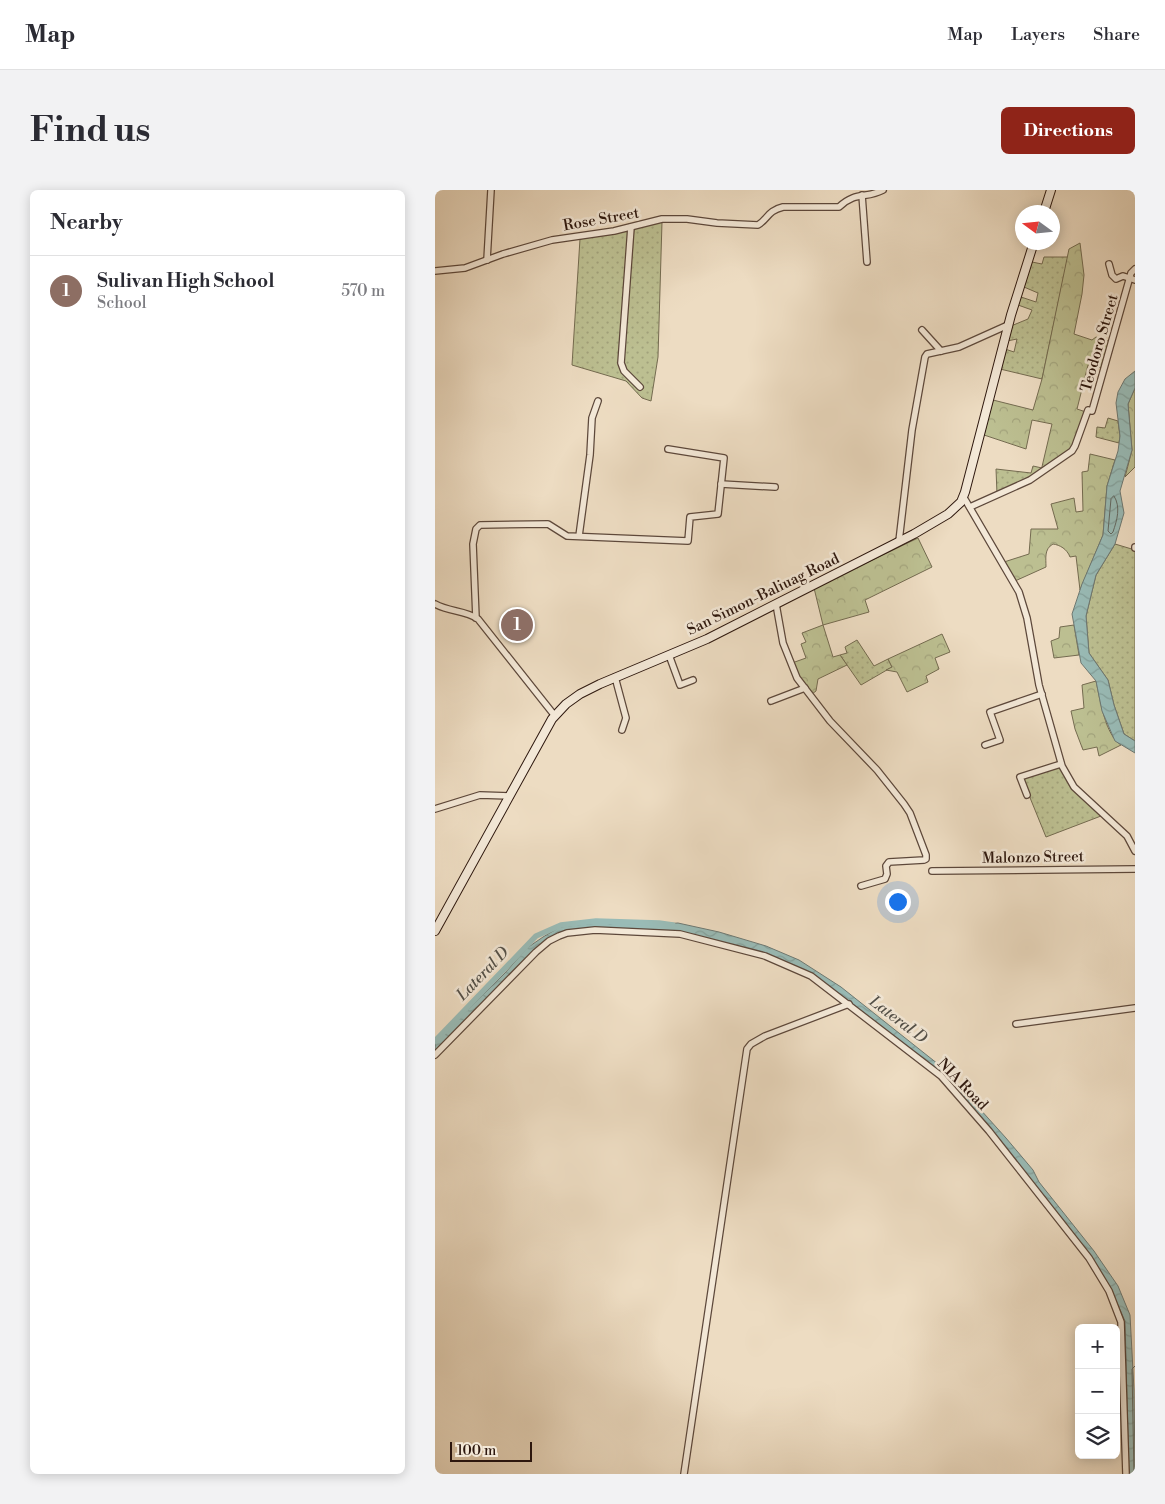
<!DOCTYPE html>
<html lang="en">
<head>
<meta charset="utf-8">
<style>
  body { margin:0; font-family:"Libre Bodoni",serif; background:#f2f2f3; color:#2b2b33 }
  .controls { position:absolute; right:15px; bottom:15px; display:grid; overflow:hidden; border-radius:8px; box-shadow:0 2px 12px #0003 }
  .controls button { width:45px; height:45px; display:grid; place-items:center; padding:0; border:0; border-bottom:1px solid #e1e1e2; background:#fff; color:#2b2b33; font:25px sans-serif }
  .compass { position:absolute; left:580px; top:15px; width:45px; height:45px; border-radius:50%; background:#fff; box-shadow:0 2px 12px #0003; rotate:285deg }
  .scale { position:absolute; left:15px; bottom:12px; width:82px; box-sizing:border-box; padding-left:5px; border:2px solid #2d170e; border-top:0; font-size:14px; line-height:18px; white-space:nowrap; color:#2d170e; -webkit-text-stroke:4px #f3e8d7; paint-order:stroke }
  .you { position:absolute; left:462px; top:711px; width:18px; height:18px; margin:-12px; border:4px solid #fff; border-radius:50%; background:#1a73e8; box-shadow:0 0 0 8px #1a73e833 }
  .badge { display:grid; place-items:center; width:32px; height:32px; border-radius:50%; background:#8f2418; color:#fff; font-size:16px; font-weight:700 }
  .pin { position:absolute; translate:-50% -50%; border:2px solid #fff; box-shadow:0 1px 5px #0006 }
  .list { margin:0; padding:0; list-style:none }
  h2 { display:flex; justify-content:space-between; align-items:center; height:65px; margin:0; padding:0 20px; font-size:21px }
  h2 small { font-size:16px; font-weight:400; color:#7c7c81 }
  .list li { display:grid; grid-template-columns:32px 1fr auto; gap:15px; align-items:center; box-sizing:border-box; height:70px; padding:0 20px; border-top:1px solid #e1e1e2 }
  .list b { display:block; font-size:19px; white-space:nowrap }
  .list p { margin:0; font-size:16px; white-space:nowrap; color:#7c7c81 }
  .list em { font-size:16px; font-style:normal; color:#7c7c81 }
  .icon { flex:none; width:28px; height:28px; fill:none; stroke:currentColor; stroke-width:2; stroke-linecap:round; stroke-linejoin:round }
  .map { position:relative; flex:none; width:700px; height:1284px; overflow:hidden; border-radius:8px }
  header { display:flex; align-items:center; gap:30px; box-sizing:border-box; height:70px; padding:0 25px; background:#fff; border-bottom:1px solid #e1e1e2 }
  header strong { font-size:24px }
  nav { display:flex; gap:28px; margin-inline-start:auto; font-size:18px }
  .intro { display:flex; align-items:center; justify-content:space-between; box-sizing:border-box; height:120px; padding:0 30px }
  h1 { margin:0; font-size:35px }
  .button { padding:12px 22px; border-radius:8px; background:#8f2418; color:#fff; font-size:18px; font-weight:700 }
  main { display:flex; gap:30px; padding:0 30px }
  aside { flex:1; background:#fff; border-radius:8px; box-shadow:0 2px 12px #0003 }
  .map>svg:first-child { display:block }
  .grass { fill:url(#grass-dots); stroke:#746b50 }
  .forest { fill:url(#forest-crowns); stroke:#746b50 }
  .water { fill:url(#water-waves); stroke:#6e7973 }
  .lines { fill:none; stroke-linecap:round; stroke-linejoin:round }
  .shore { stroke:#636962; stroke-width:1 }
  .canal { stroke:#99bbb6; stroke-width:5.5 }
  .street-casing { stroke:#5d483b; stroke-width:8 }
  .secondary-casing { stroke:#2d170e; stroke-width:10 }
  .street { stroke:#f3e8d7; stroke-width:5.5 }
  .secondary { stroke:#f3e8d7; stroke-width:8 }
  .labels { text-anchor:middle; stroke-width:5; stroke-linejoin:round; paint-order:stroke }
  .street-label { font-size:15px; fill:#2d170e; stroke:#f3e8d7 }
  .water-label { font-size:16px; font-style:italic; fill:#535049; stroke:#f3e8d7 }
</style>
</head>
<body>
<header>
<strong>Map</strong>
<nav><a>Map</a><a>Layers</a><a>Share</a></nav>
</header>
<div class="intro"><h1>Find us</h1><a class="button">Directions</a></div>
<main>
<aside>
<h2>Nearby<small></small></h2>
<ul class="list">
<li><span class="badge" style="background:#8d6e63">1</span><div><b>Sulivan High School</b><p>School</p></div><em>570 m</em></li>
</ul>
</aside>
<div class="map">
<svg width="700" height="1284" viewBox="0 0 700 1284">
  <defs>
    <pattern id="grass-dots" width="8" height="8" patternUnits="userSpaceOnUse" patternTransform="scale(1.25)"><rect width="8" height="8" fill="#bcbf91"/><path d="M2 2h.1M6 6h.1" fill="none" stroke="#a2a37c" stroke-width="1.8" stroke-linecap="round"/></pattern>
    <pattern id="forest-crowns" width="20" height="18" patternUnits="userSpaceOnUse" patternTransform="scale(1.25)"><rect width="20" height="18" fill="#bcbf91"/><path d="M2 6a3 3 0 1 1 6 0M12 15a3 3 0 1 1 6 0" fill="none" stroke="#a2a37c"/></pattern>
    <pattern id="water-waves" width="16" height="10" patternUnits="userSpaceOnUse" patternTransform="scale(1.25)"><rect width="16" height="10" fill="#99bbb6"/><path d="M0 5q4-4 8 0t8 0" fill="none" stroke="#84a09b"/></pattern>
  </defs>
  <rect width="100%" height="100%" fill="#eddcc2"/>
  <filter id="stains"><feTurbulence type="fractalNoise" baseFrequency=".004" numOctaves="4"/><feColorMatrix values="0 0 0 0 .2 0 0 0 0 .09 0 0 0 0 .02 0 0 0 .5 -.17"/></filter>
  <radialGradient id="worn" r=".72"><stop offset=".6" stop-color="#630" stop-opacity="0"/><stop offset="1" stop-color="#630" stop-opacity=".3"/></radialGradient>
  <g class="grass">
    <path d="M227,32L223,167L216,211L207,208L191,191L137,175L145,49L194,40L184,173L191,179L188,173L199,39Z"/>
    <path d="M609,67H633L607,189L565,179L570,159L579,162L582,149L572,151L576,136L593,129L597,120L583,115L586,107L601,112L603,103L589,97L597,72L607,74Z"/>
    <path d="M673,228L683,231L685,246L684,253L661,247L662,237L670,238Z"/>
    <path d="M598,276L607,278L606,281L562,304L561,279L596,283Z"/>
    <path d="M680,354L700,360V551L689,544L679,515L673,490L654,463L651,426L661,385Z"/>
    <path d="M422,450L439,476L453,469L457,477L426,495L405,465L412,463L410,457Z"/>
    <path d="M624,577L636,597L666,626L611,647L587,588Z"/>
  </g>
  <g class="forest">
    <path d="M645,53L649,85L647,104L639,144L657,150L661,147L676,152L668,178L653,175L642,219L651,222L641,250L636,259L606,281L617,234L597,230L591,259L549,245L558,210L598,220L607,189L634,59Z"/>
    <path d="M700,198V277L690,287L697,260L693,214Z"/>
    <path d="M655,264L680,270L672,296L668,345L645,400L641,366L635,367C632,359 625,355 618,354C609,359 611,368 611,377L580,391L569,372L594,364L596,339H623L616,314L639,308L641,322L648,321L647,282L653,281Z"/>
    <path d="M483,348L497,377L430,410L434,422L388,435L398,467L405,465L412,475L383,489L381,501L377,504L363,487L357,473L371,468L366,454L371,452L367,443L388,435L379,398Z"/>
    <path d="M639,435L644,465L619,468L616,451L624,448L625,437Z"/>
    <path d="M507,444L515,462L500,468L504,479L491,486L493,492L472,502L462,482L451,480L457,477L453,469Z"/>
    <path d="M661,491C665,509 670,545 686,555L664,566L662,557L648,560L640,539L636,521L649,518L647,495Z"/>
  </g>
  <g class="water">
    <path d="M700,181V198L693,214L697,260L685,301L689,323L680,354L661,385L651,426L654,463L673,490L679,515L689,544L700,551V563L680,551L667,521L661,491L646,473L637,424L647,394L668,345L672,296L683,261L685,246L681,213L683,202L690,189Z"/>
    <path d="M159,733L228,734L243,733L284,742L331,756L364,770L406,797L508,878L571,948L598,980L604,992L659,1061L683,1096L695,1125L699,1200L700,1284H694L690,1131L675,1097L543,925L489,869L376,784L366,779L245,743L189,739L124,744L0,862V853L70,783L92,758L108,747L125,737Z"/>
  </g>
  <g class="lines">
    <g class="shore">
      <path d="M679,306C686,317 682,330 678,342L676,344L673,341L676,309Z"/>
      <path d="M699,1284L697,1179L700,1176"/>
    </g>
    <path class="canal" d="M0,851L101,746L126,735L161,731L224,733L238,735"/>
    <g class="street-casing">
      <g id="street">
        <path d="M427,5L432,72"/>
        <path d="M196,37L186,173L189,181L205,197"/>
        <path d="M52,70L56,0"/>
        <path d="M674,74L677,85L681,89L688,86L700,90"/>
        <path d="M0,81L30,78L68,64L117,50L179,41L227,29H252L282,33L323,35C334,28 332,21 348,17H404C421,1 431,9 448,0"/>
        <path d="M487,140L506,161"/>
        <path d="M286,294L340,297"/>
        <path d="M528,306L584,402L592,428L604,495L627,576L639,597L692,646L700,661"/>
        <path d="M535,317L595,290L637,261L640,256L653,220L657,221L696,83L700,79"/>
        <path d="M144,346L155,265L157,228L163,211"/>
        <path d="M464,351L477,240L490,167L492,164L524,157L573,135"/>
        <path d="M700,358V357"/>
        <path d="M0,414C14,422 30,420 43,429L120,526"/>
        <path d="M341,414L348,453L362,488L395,531L442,580L469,614L475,623L491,665V669L489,670L454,672L451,676L452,684L450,689L426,696"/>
        <path d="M41,428L38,354L41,339L45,335L113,334L132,346L253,351L255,327L283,324L289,268L233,259"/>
        <path d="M234,465L245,495L258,490"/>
        <path d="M180,487L191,528L187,540"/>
        <path d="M336,511L370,498"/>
        <path d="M550,555L565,550L555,522L607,504"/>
        <path d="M592,605L585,587L626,574"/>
        <path d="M0,619L45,605L75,606"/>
        <path d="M497,681L700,679"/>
        <path d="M581,834L700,818"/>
        <path d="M0,865L101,762L114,751L124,746L132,743L160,740L245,744L330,766L376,786L506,886L554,941L654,1068L674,1101L686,1132L691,1284"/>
        <path d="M249,1284L312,859L316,854L330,846L414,814"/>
      </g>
    </g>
    <g class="secondary-casing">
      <g id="secondary">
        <path d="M609,22L616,0"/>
        <path d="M0,741L117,529L131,514L145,504L165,494L272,449L479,344L513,324L526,312L530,302L576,125L599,52"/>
      </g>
    </g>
    <use href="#street" class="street"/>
    <use href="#secondary" class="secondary"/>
  </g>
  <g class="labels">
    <g class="street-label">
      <text transform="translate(166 29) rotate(-10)" y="5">Rose Street</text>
      <text transform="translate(664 153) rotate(-74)" y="5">Teodoro Street</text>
      <text transform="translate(328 404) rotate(-26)" y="5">San Simon-Baliuag Road</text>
      <text transform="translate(598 667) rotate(-1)" y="5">Malonzo Street</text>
      <text transform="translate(528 894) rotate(46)" y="5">NIA Road</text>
    </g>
    <g class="water-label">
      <text transform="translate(47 783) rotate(-46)" y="6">Lateral D</text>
      <text transform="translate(464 829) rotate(37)" y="6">Lateral D</text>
    </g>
  </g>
  <rect width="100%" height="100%" filter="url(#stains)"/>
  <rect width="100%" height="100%" fill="url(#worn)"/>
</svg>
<div class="controls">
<button>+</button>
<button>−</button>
<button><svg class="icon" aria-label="layers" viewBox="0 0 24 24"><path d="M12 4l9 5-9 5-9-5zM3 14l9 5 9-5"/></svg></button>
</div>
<svg class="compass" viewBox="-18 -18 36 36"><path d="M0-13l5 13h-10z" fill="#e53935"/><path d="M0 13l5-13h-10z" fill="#7c7c81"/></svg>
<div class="scale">100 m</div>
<div class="you"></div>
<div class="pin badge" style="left:82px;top:435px;background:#8d6e63">1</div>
</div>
</main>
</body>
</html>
